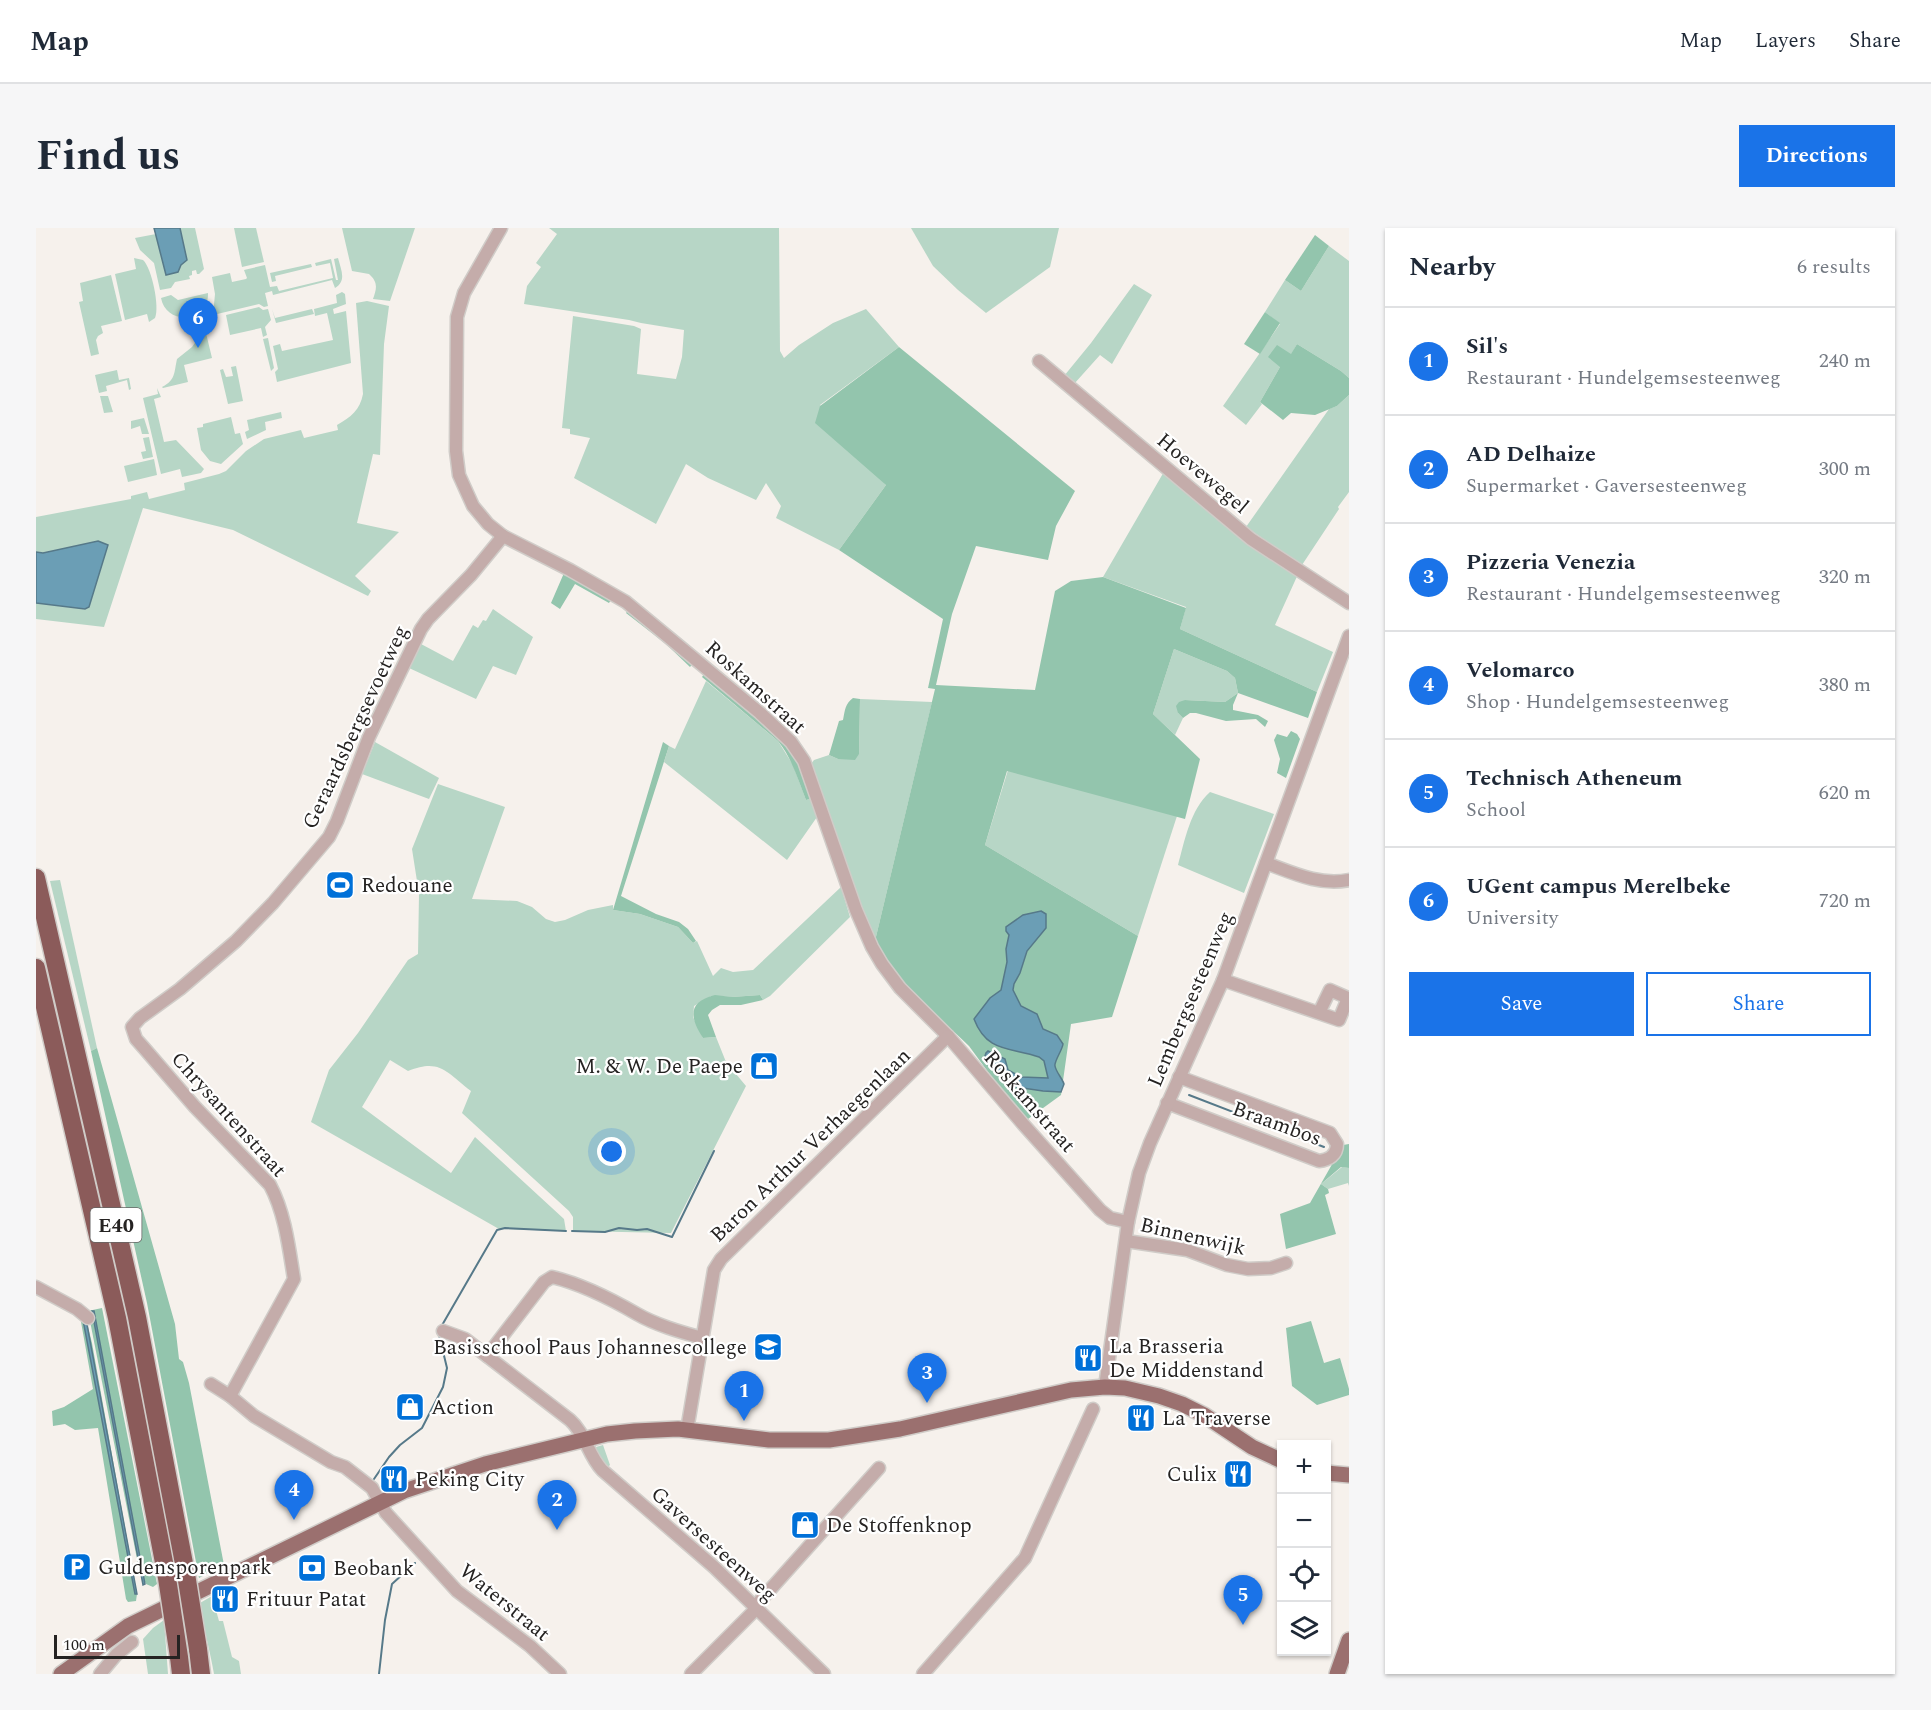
<!DOCTYPE html>
<html lang="en">
<head>
<meta charset="utf-8">
<style>
  body { margin:0; font-family:Spectral,serif; background:#f6f6f7; color:#1f2937 }
  .controls { position:absolute; right:18px; bottom:18px; display:grid; overflow:hidden; border-radius:0px; box-shadow:0 2px 4px #0004 }
  .controls button { width:54px; height:54px; display:grid; place-items:center; padding:0; border:0; border-bottom:2px solid #e0e1e3; background:#fff; color:#1f2937; font:30px sans-serif }
  .scale { position:absolute; left:18px; bottom:15px; width:126px; box-sizing:border-box; padding-left:6px; border:3px solid #252322; border-top:0; font-size:16px; line-height:21px; white-space:nowrap; color:#252322; -webkit-text-stroke:4px #fff; paint-order:stroke }
  .you { position:absolute; left:576px; top:924px; width:21px; height:21px; margin:-15px; border:4px solid #fff; border-radius:50%; background:#1a73e8; box-shadow:0 0 0 9px #1a73e833 }
  .badge { display:grid; place-items:center; width:39px; height:39px; border-radius:50%; background:#1a73e8; color:#fff; font-size:20px; font-weight:700 }
  .pin { position:absolute; translate:-50% -50px; filter:drop-shadow(0 2px 3px #0008) }
  .pin::after { content:''; position:absolute; top:32px; width:21px; height:18px; background:inherit; clip-path:polygon(0 0,100% 0,50% 100%) }
  .list { margin:0; padding:0; list-style:none }
  h2 { display:flex; justify-content:space-between; align-items:center; height:78px; margin:0; padding:0 24px; font-size:26px }
  h2 small { font-size:20px; font-weight:400; color:#747a83 }
  .list li { display:grid; grid-template-columns:39px 1fr auto; gap:18px; align-items:center; box-sizing:border-box; height:108px; padding:0 24px; border-top:2px solid #e0e1e3 }
  .list b { display:block; font-size:22px; white-space:nowrap }
  .list p { margin:0; font-size:20px; white-space:nowrap; color:#747a83 }
  .list em { font-size:20px; font-style:normal; color:#747a83 }
  .actions { display:flex; gap:12px; padding:18px 24px }
  .actions a { flex:1; padding:14px 0; border:2px solid #1a73e8; border-radius:0px; text-align:center; font-size:21px; color:#1a73e8 }
  .actions .main { background:#1a73e8; color:#fff }
  .icon { flex:none; width:33px; height:33px; fill:none; stroke:currentColor; stroke-width:2; stroke-linecap:round; stroke-linejoin:round }
  .map { position:relative; flex:none; width:1313px; height:1446px; overflow:hidden; border-radius:0px }
  header { display:flex; align-items:center; gap:36px; box-sizing:border-box; height:84px; padding:0 30px; background:#fff; border-bottom:2px solid #e0e1e3 }
  header strong { font-size:28px }
  nav { display:flex; gap:33px; margin-inline-start:auto; font-size:21px }
  .intro { display:flex; align-items:center; justify-content:space-between; box-sizing:border-box; height:144px; padding:0 36px }
  h1 { margin:0; font-size:42px }
  .button { padding:15px 27px; border-radius:0px; background:#1a73e8; color:#fff; font-size:21px; font-weight:700 }
  main { display:flex; gap:36px; padding:0 36px }
  aside { flex:1; background:#fff; border-radius:0px; box-shadow:0 2px 4px #0004 }
  .map>svg:first-child { display:block }
  .green { fill:#b7d6c6 }
  .forest { fill:#93c5ad }
  .water { fill:#6b9eb5; stroke:#567989; stroke-width:1.5 }
  .lines { fill:none; stroke-linecap:round; stroke-linejoin:round }
  .stream { stroke:#567989; stroke-width:2 }
  .minor-casing { stroke:#d0ccc8; stroke-width:15 }
  .major-casing { stroke:#d0ccc8; stroke-width:18 }
  .highway-casing { stroke:#d0ccc8; stroke-width:21 }
  .minor { stroke:#c4acaa; stroke-width:12 }
  .major { stroke:#9b706f; stroke-width:15 }
  .highway { stroke:#8b5b5a; stroke-width:18 }
  .highway-bridge-casing { stroke:#d0ccc8; stroke-width:21; stroke-linecap:butt }
  .highway-bridge { stroke:#8b5b5a; stroke-width:18 }
  .labels { text-anchor:middle; stroke-width:4.5; stroke-linejoin:round; paint-order:stroke }
  .shield { fill:#fff; stroke:#666564; stroke-width:1.5 }
  .shield-label { font-size:20px; font-weight:bold; fill:#252322 }
  .street-label { font-size:21px; fill:#252322; stroke:#fff }
  .poi-label { font-size:21px; fill:#252322; stroke:#fff; text-anchor:start }
</style>
</head>
<body>
<header>
<strong>Map</strong>
<nav><a>Map</a><a>Layers</a><a>Share</a></nav>
</header>
<div class="intro"><h1>Find us</h1><a class="button">Directions</a></div>
<main>
<div class="map">
<svg width="1313" height="1446" viewBox="0 0 1313 1446">
  <rect width="100%" height="100%" fill="#f6f1ec"/>
  <g class="green">
    <path d="M144,0H159L168,41L163,46H161L160,42L156,43V47L153,48L154,51L139,54L135,60L124,62L118,35L104,22L99,10L120,6L130,47L150,32Z"/>
    <path d="M198,0H220L228,34L206,39Z"/>
    <path d="M306,0H379L354,73L337,71C341,60 342,54 333,46L316,43Z"/>
    <path d="M513,0H743L744,123L748,130L763,117L797,95L830,81L863,119L784,177L850,257L803,322L740,290L745,278L730,255L720,272L672,250L650,236L620,296L538,250L554,210L534,206V201L526,200L537,88L598,98L605,101L601,146L640,151L646,129L648,102L605,95L593,92L488,76L491,58L505,39L500,35L521,6Z"/>
    <path d="M875,0H1023L1014,39L950,85L922,62L897,38Z"/>
    <path d="M1293,18L1313,33V150L1305,143L1261,116L1255,127L1244,139L1224,174L1226,176L1210,197L1187,178L1244,96L1229,84L1249,52L1265,63Z"/>
    <path d="M98,30L107,32C116,40 124,80 119,90L113,94L111,86L89,92L79,46L100,41Z"/>
    <path d="M302,30C305,42 311,53 299,60L296,52L237,67L236,63L229,65L232,78L228,79L223,76L177,87L179,66L176,49L194,45L196,54L210,51L211,50L208,42L229,37L234,59L241,58L243,63L297,50L294,35L280,38L279,35L295,31L300,52H302L298,31Z"/>
    <path d="M275,36L276,39L239,48L240,53L236,54L234,45Z"/>
    <path d="M75,47L86,93L65,98L67,105L62,108L60,112L63,126L55,128L43,74L47,73L44,55Z"/>
    <path d="M1098,56L1116,67L1076,136L1064,127L1038,156L1028,148L1055,115Z"/>
    <path d="M306,64L309,66L310,76L297,81L298,86L310,83L315,135L241,154L239,144L242,141L237,118L244,116L246,123L297,112L291,85L279,88L278,81L301,75L300,67Z"/>
    <path d="M172,65C173,95 130,98 125,70L135,67L142,72Z"/>
    <path d="M331,73L353,78L348,116L344,227L337,226L321,295L363,304L319,348L335,363L332,368L197,302L107,280L68,399L0,391V375L49,381L7,325L0,324V289L95,271V268L111,264L113,271L149,262L148,255L183,246L190,243L210,223L228,211L265,202L268,210L302,202L301,197C315,189 324,182 327,166L320,75Z"/>
    <path d="M223,79L227,82L232,81L235,92L229,99L231,107L227,109L225,100L194,107L190,87Z"/>
    <path d="M236,81L239,90L276,81L278,86L240,95Z"/>
    <path d="M169,101L176,130L148,137L152,154L127,160L126,159C140,152 138,144 141,131L156,119Z"/>
    <path d="M232,110L238,140L235,143L227,111Z"/>
    <path d="M200,138L207,173L192,176L184,142L187,141L190,149L197,148L195,139Z"/>
    <path d="M81,142L83,152L93,150L95,161L93,162L91,152L70,158L71,163L63,165L59,147Z"/>
    <path d="M121,160L125,169L118,171L128,214L140,212L168,241L165,245L146,249L144,241L125,246L107,170L122,166Z"/>
    <path d="M1313,167V264L1302,279L1303,281L1266,337L1210,299L1293,181L1301,178Z"/>
    <path d="M64,168H72L77,184L68,185Z"/>
    <path d="M245,184L246,190L229,194L230,202L211,211L209,204L213,202L211,192Z"/>
    <path d="M195,189L199,206L204,205L207,216L185,236L174,233L165,222L161,200L167,199V196Z"/>
    <path d="M108,190L113,206H106L104,198L95,201V193Z"/>
    <path d="M113,209L117,229L107,231L105,224L110,223L107,210Z"/>
    <path d="M118,231L121,247L92,254L88,238Z"/>
    <path d="M1129,242L1263,344L1239,397L1297,424L1281,464L1144,401L1150,379L1067,349Z"/>
    <path d="M457,381L497,409L480,447L457,438L440,471L373,440L385,416L417,433L437,397L442,400L447,392L450,393Z"/>
    <path d="M1138,421L1191,443L1199,450L1202,465L1189,474L1149,472L1142,485L1147,490L1139,507L1117,486Z"/>
    <path d="M670,453L742,513L757,537L770,572L774,571L781,589L751,632L628,534L633,518L639,521Z"/>
    <path d="M824,471L896,474L839,713L823,677L775,536L778,532L793,527L802,531L823,526Z"/>
    <path d="M339,514L403,550L393,571L326,546Z"/>
    <path d="M972,542L1141,588L1102,708L949,617Z"/>
    <path d="M402,556L469,579L436,671L481,673L496,679L510,691L519,694L529,692L552,682L577,677V682L604,686L642,699L657,715L661,713L677,748L685,740L697,744L717,742L805,659L814,689L734,768L727,772L724,767L696,769L675,768L658,778L657,789L667,810L680,809L690,834L710,858L635,1005L537,1003V989L533,983L426,885L435,863C410,844 404,830 372,843L354,832L326,879L415,945L439,909L528,991L530,1003L463,1001L275,894L293,842L322,805L372,732L382,726L383,666L376,621Z"/>
    <path d="M1174,564L1238,586L1208,665L1142,637C1149,612 1154,582 1174,564Z"/>
    <path d="M24,652L61,820L55,823L14,653Z"/>
    <path d="M1306,939L1313,940V958L1312,955L1292,961L1285,956Z"/>
    <path d="M567,1217L574,1237L571,1240L561,1225L560,1219Z"/>
    <path d="M176,1368L183,1393H187L196,1429L203,1433L205,1446H178C174,1422 167,1399 164,1375Z"/>
    <path d="M128,1392L132,1446H112L107,1411L117,1400Z"/>
  </g>
  <g class="forest">
    <path d="M1279,7L1293,18L1265,63L1249,52Z"/>
    <path d="M1229,84L1244,95L1224,126L1208,116Z"/>
    <path d="M1261,116L1305,143L1313,150V167L1301,178L1279,187L1255,185L1247,192L1224,174L1244,139L1232,129L1241,117L1255,126Z"/>
    <path d="M863,119L1039,263L1020,298L1012,332L940,318L916,386L900,457L999,462L1019,363L1035,353L1067,349L1150,380L1144,401L1281,464L1272,490L1202,465L1197,477V482L1222,487L1232,493L1229,499L1220,491L1190,493L1160,485H1154L1147,490L1142,485L1140,478L1143,474L1149,472L1189,474L1202,465L1199,450L1191,443L1138,421L1117,486L1164,531L1149,591L971,543L949,617L1102,708L1076,789L1035,796L1025,867L992,891L977,878L933,818L870,758L851,734L839,713L899,461L892,460L907,391L803,322L850,257L779,195L784,178Z"/>
    <path d="M528,345L576,370L573,375L539,356L524,381L515,375Z"/>
    <path d="M594,380L658,434L654,439L630,416L590,385Z"/>
    <path d="M670,443L742,507L758,525L774,571L770,572C762,552 756,530 742,513L666,449Z"/>
    <path d="M817,470L824,471L823,526L819,532L802,531L793,527L803,493L807,492C809,482 809,476 817,470Z"/>
    <path d="M1255,503L1261,506L1264,511L1250,550L1241,545L1244,531L1238,512L1241,506L1251,509Z"/>
    <path d="M627,514L633,518L585,668L620,686L643,694L652,701L660,713L657,715L642,699L604,686L577,682Z"/>
    <path d="M679,767L696,769L724,767L727,772L705,777H684L676,782L672,787L680,809L667,810C654,790 651,774 679,767Z"/>
    <path d="M61,820L139,1096L143,1131L147,1134L153,1155L188,1337L163,1350L111,1075L55,823Z"/>
    <path d="M1313,916V940L1305,939L1285,956L1292,961L1293,965L1289,967L1300,1006L1250,1021L1244,986L1274,975L1307,917Z"/>
    <path d="M66,1080L121,1356L117,1359L110,1356L103,1341L52,1083Z"/>
    <path d="M50,1091L56,1115L101,1366L100,1373L92,1374L90,1371L62,1200L39,1202L29,1196L17,1198L16,1183L28,1179L57,1161L45,1094Z"/>
    <path d="M1275,1093L1288,1135L1304,1130L1313,1161V1167L1281,1177L1256,1158L1250,1100Z"/>
  </g>
  <g class="water">
    <path d="M118,0H144L151,32L145,37L142,44L130,47Z"/>
    <path d="M62,313L72,317L53,379L49,381L0,375V324L7,325Z"/>
    <path d="M1005,683L1010,686V700L991,723L984,745L978,756L977,762L985,778L1001,786L1007,801L1021,807L1027,816C1026,823 1018,833 1019,838C1020,844 1026,850 1028,856L1025,864L1007,863L974,858L960,845L949,828L950,825L952,823L969,831L972,842L985,849L1012,850L1008,833L1003,829C974,819 951,825 938,791L954,770L965,762L971,734L970,721L973,707L970,703V699L987,687Z"/>
    <path d="M56,1083H58L109,1356L107,1357Z"/>
    <path d="M50,1091L101,1366H99L47,1092Z"/>
  </g>
  <g class="lines">
    <g class="stream">
      <path d="M1153,867L1288,919"/>
      <path d="M536,1003L569,1004L583,1000L601,1002L611,1001L636,1009L678,923"/>
      <path d="M405,1099L461,1002L469,1000L530,1003"/>
      <path d="M338,1251L353,1229L364,1217L386,1200L407,1159L411,1140L403,1107"/>
      <path d="M343,1446L349,1392L356,1356L379,1335"/>
    </g>
    <g class="minor-casing">
      <g id="minor">
        <path d="M465,0L428,65L421,89L420,223L423,247L437,278L452,296L467,308L534,342L590,374L724,485L755,514L768,533L820,682L836,719L846,736L864,760L912,808L987,896L1064,982L1074,990L1092,994"/>
        <path d="M1003,133L1215,311L1313,375"/>
        <path d="M1230,635C1257,645 1284,658 1313,652"/>
        <path d="M1187,752L1303,792L1312,770L1294,762L1283,785"/>
        <path d="M1131,875L1283,933C1293,932 1301,927 1301,916L1294,905L1143,849"/>
        <path d="M1090,1013L1151,1022L1191,1037L1212,1041L1235,1040L1250,1035"/>
        <path d="M0,1059L41,1081L52,1090"/>
        <path d="M407,1103L429,1111L534,1192C549,1205 552,1227 566,1242L678,1339L788,1446"/>
        <path d="M451,1128L508,1054L516,1049C546,1056 575,1071 601,1086C620,1097 645,1104 666,1110"/>
        <path d="M175,1156L194,1168L218,1188L295,1234L309,1239L336,1260L350,1285L421,1363L494,1418L524,1446"/>
        <path d="M1069,1159L1092,994L1103,945L1114,915L1187,752L1313,408"/>
        <path d="M194,1168L258,1051C253,1020 249,985 234,957L159,879L108,820L100,811L96,799L104,790L144,761L200,713L237,675L293,609L301,593L333,509L385,401L392,391L435,347L467,308"/>
        <path d="M651,1202L678,1042L685,1031L912,808"/>
        <path d="M64,1446L80,1427L96,1414"/>
        <path d="M655,1446L716,1385L723,1374L843,1240"/>
        <path d="M887,1446L989,1330L1057,1181"/>
      </g>
    </g>
    <g class="major-casing">
      <g id="major">
        <path d="M1290,1245L1313,1247"/>
        <path d="M25,1446L92,1398L368,1263L449,1236L571,1206L599,1203L642,1201L733,1212H793L864,1201L1035,1162L1069,1159L1089,1160L1123,1168L1146,1176L1168,1187L1216,1219L1246,1233"/>
        <path d="M1301,1446L1313,1412"/>
      </g>
    </g>
    <g class="highway-casing">
      <g id="highway">
        <path d="M0,650L101,1089L150,1346"/>
        <path d="M0,740L81,1090L131,1350"/>
        <path d="M162,1421L165,1446"/>
        <path d="M143,1429L145,1446"/>
      </g>
    </g>
    <use href="#minor" class="minor"/>
    <use href="#major" class="major"/>
    <use href="#highway" class="highway"/>
    <g class="highway-bridge-casing">
      <g id="highway-bridge">
        <path d="M150,1346L162,1421"/>
        <path d="M131,1350L143,1429"/>
      </g>
    </g>
    <use href="#highway-bridge" class="highway-bridge"/>
  </g>
  <defs>
    <g id="stadium-square" transform="scale(1.5)"><rect x="-9" y="-9" width="18" height="18" rx="4" fill="#0070d8" stroke="#fff"/><path d="M0-5a6.5 5 0 1 0 0 10a6.5 5 0 1 0 0-10ZM-3.5-1.8h7v3.6h-7Z" fill="#fff"/></g>
    <g id="shop-square" transform="scale(1.5)"><rect x="-9" y="-9" width="18" height="18" rx="4" fill="#0070d8" stroke="#fff"/><path d="M-5-2.5h2.3a2.7 3.5 0 0 1 5.4 0H5L5.5 6h-11ZM-1.5-2.5h3a1.5 2.3 0 0 0-3 0Z" fill="#fff"/></g>
    <g id="school-square" transform="scale(1.5)"><rect x="-9" y="-9" width="18" height="18" rx="4" fill="#0070d8" stroke="#fff"/><path d="M0-5L7-2L0 1L-7-2ZM-4 1L0 2.5L4 1V4Q0 6-4 4Z" fill="#fff"/></g>
    <g id="restaurant-square" transform="scale(1.5)"><rect x="-9" y="-9" width="18" height="18" rx="4" fill="#0070d8" stroke="#fff"/><path d="M-5-6h1v4h1v-4h1v4h1v-4h1v5L-1.5 .5V6h-2V.5L-5-1ZM5-6V6H3V1.5H1.5Q1.5-4 5-6Z" fill="#fff"/></g>
    <g id="parking-square" transform="scale(1.5)"><rect x="-9" y="-9" width="18" height="18" rx="4" fill="#0070d8" stroke="#fff"/><path d="M-3.5-5.5H1a3.5 3.5 0 0 1 0 7H-1V5.5H-3.5ZM-1-3.4V-.6H.8a1.4 1.4 0 0 0 0-2.8Z" fill="#fff"/></g>
    <g id="bank-square" transform="scale(1.5)"><rect x="-9" y="-9" width="18" height="18" rx="4" fill="#0070d8" stroke="#fff"/><path d="M-6-4H6V4H-6ZM0-2.3a2.3 2.3 0 1 0 0 4.6a2.3 2.3 0 1 0 0-4.6Z" fill="#fff"/></g>
  </defs>
  <g fill-rule="evenodd">
    <use href="#stadium-square" x="304" y="657"/>
    <use href="#shop-square" x="728" y="838"/>
    <use href="#school-square" x="732" y="1119"/>
    <use href="#restaurant-square" x="1052" y="1130"/>
    <use href="#shop-square" x="374" y="1179"/>
    <use href="#restaurant-square" x="1105" y="1190"/>
    <use href="#restaurant-square" x="1202" y="1246"/>
    <use href="#restaurant-square" x="358" y="1251"/>
    <use href="#shop-square" x="769" y="1297"/>
    <use href="#parking-square" x="41" y="1339"/>
    <use href="#bank-square" x="276" y="1340"/>
    <use href="#restaurant-square" x="189" y="1371"/>
  </g>
  <g class="labels">
    <rect class="shield" x="54.5" y="980" width="51" height="34" rx="4.5"/>
    <g class="shield-label">
      <text x="80" y="1004">E40</text>
    </g>
    <g class="street-label">
      <text transform="translate(1167 245) rotate(40)" y="7">Hoevewegel</text>
      <text transform="translate(720 459) rotate(42)" y="7">Roskamstraat</text>
      <text transform="translate(319 499) rotate(-65)" y="7">Geraardsbergsevoetweg</text>
      <text transform="translate(1154 771) rotate(-67)" y="7">Lembergsesteenweg</text>
      <text transform="translate(994 873) rotate(49)" y="7">Roskamstraat</text>
      <text transform="translate(193 886) rotate(48)" y="7">Chrysantenstraat</text>
      <text transform="translate(1241 895) rotate(20)" y="7">Braambos</text>
      <text transform="translate(774 917) rotate(-44)" y="7">Baron Arthur Verhaegenlaan</text>
      <text transform="translate(1157 1008) rotate(13)" y="7">Binnenwijk</text>
      <text transform="translate(678 1316) rotate(42)" y="7">Gaversesteenweg</text>
      <text transform="translate(469 1374) rotate(39)" y="7">Waterstraat</text>
    </g>
    <g class="poi-label">
      <text x="325" y="664">Redouane</text>
      <text x="707" y="845" text-anchor="end">M. &amp; W. De Paepe</text>
      <text x="1073" y="1125">La Brasseria<tspan x="1073" dy="24">De Middenstand</tspan></text>
      <text x="711" y="1126" text-anchor="end">Basisschool Paus Johannescollege</text>
      <text x="395" y="1186">Action</text>
      <text x="1126" y="1197">La Traverse</text>
      <text x="1181" y="1253" text-anchor="end">Culix</text>
      <text x="379" y="1258">Peking City</text>
      <text x="790" y="1304">De Stoffenknop</text>
      <text x="62" y="1346">Guldensporenpark</text>
      <text x="297" y="1347">Beobank</text>
      <text x="210" y="1378">Frituur Patat</text>
    </g>
  </g>
</svg>
<div class="controls">
<button>+</button>
<button>−</button>
<button><svg class="icon" aria-label="locate" viewBox="0 0 24 24"><circle cx="12" cy="12" r="6"/><path d="M12 2v4M12 18v4M2 12h4M18 12h4"/></svg></button>
<button><svg class="icon" aria-label="layers" viewBox="0 0 24 24"><path d="M12 4l9 5-9 5-9-5zM3 14l9 5 9-5"/></svg></button>
</div>
<div class="scale">100 m</div>
<div class="you"></div>
<div class="pin badge" style="left:708px;top:1193px">1</div>
<div class="pin badge" style="left:521px;top:1302px">2</div>
<div class="pin badge" style="left:891px;top:1175px">3</div>
<div class="pin badge" style="left:258px;top:1292px">4</div>
<div class="pin badge" style="left:1207px;top:1397px">5</div>
<div class="pin badge" style="left:162px;top:120px">6</div>
</div>
<aside>
<h2>Nearby<small>6 results</small></h2>
<ul class="list">
<li><span class="badge">1</span><div><b>Sil's</b><p>Restaurant · Hundelgemsesteenweg</p></div><em>240 m</em></li>
<li><span class="badge">2</span><div><b>AD Delhaize</b><p>Supermarket · Gaversesteenweg</p></div><em>300 m</em></li>
<li><span class="badge">3</span><div><b>Pizzeria Venezia</b><p>Restaurant · Hundelgemsesteenweg</p></div><em>320 m</em></li>
<li><span class="badge">4</span><div><b>Velomarco</b><p>Shop · Hundelgemsesteenweg</p></div><em>380 m</em></li>
<li><span class="badge">5</span><div><b>Technisch Atheneum</b><p>School</p></div><em>620 m</em></li>
<li><span class="badge">6</span><div><b>UGent campus Merelbeke</b><p>University</p></div><em>720 m</em></li>
</ul>
<div class="actions"><a class="main">Save</a><a>Share</a></div>
</aside>
</main>
</body>
</html>
